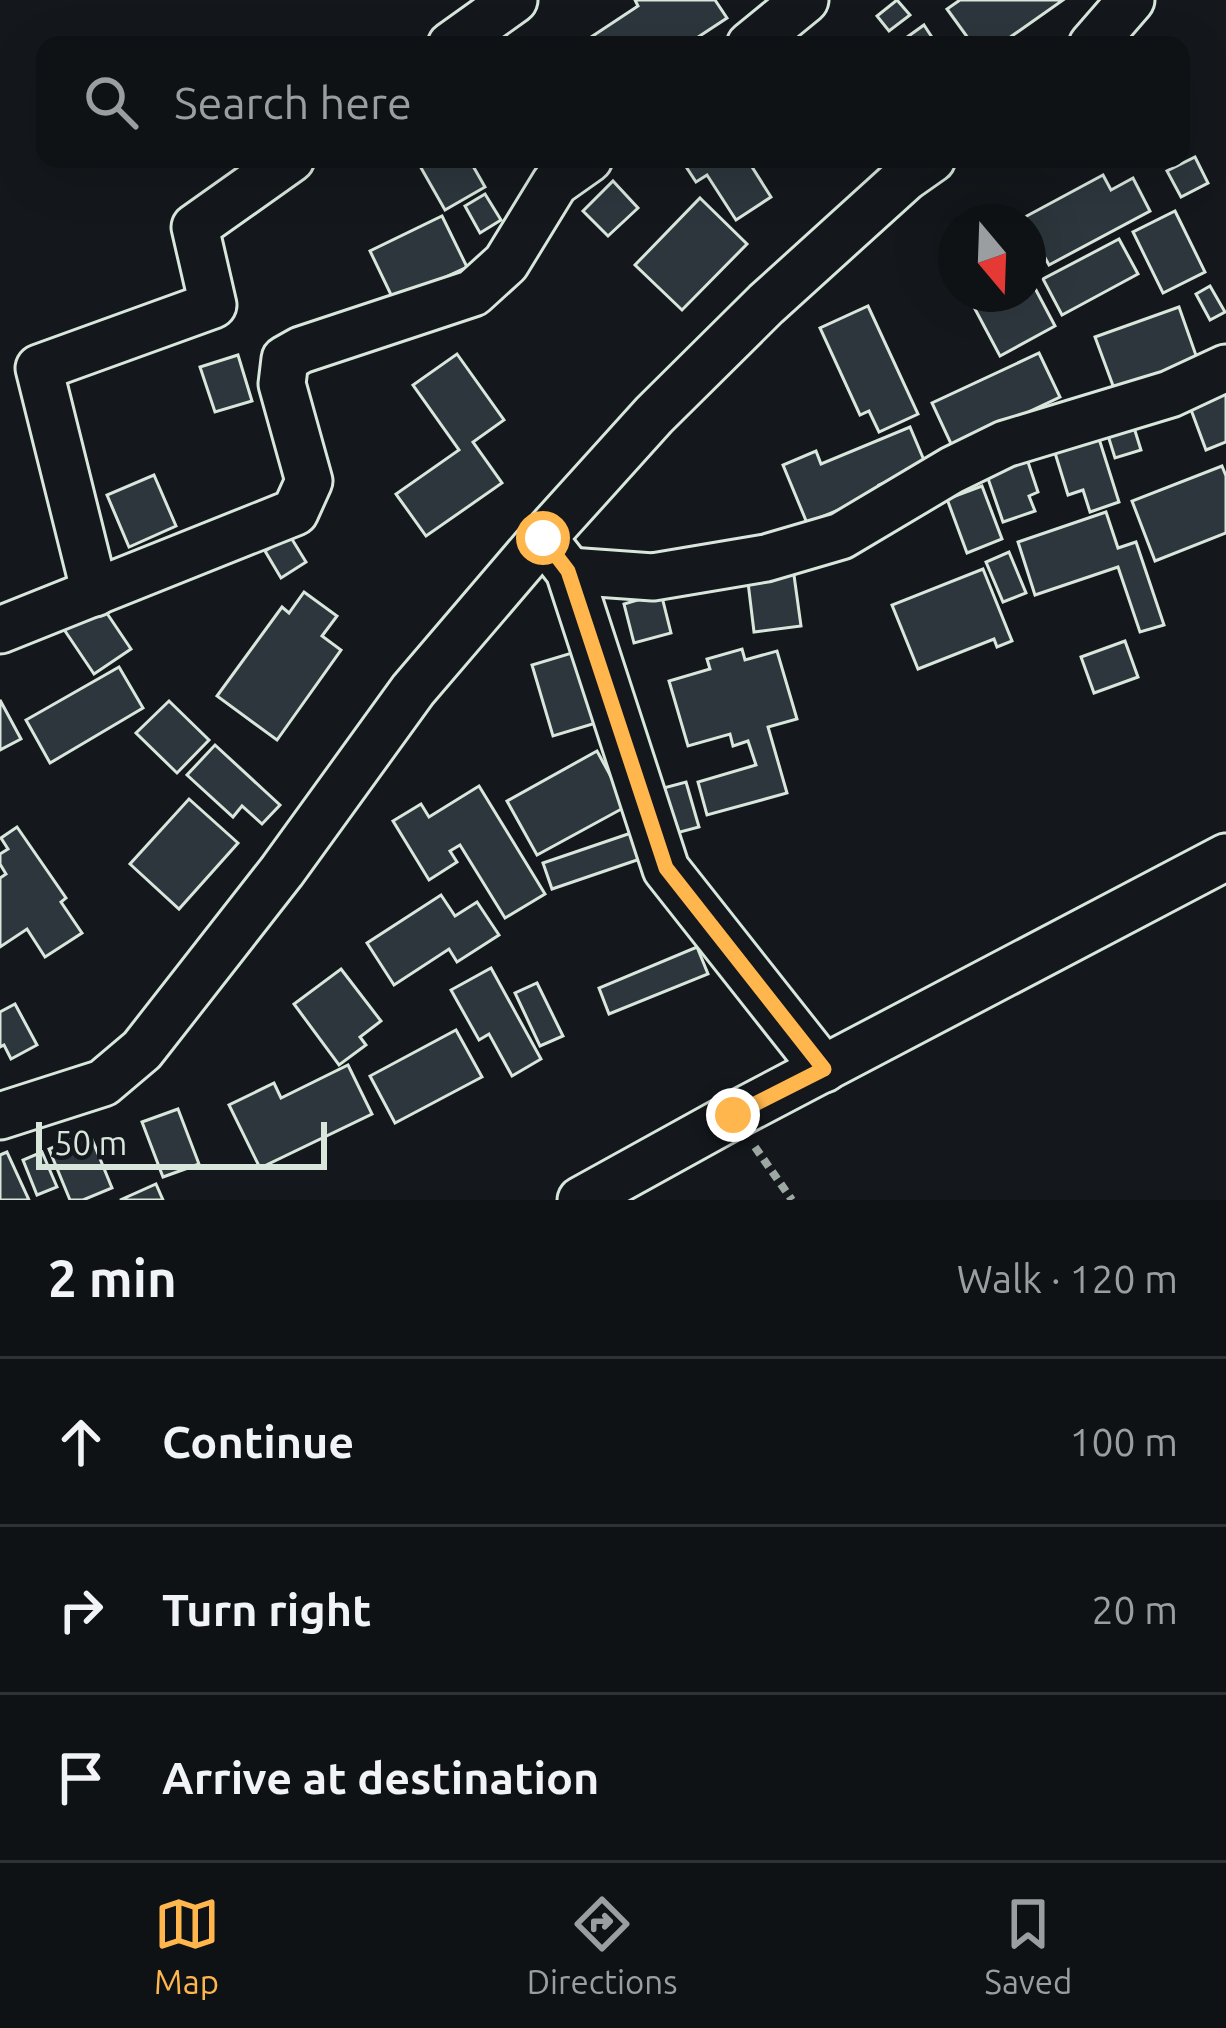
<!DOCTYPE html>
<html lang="en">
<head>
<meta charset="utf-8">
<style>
  body { margin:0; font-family:Ubuntu,sans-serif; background:#1d2022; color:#f1f3f6 }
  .compass { position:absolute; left:938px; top:204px; width:108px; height:108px; border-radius:50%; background:#0f1215; box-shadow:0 12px 48px #0002; rotate:161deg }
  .scale { position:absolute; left:36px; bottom:30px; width:291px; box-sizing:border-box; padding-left:12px; border:6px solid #d8e6dc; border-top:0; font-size:33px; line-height:42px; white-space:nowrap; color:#d8e6dc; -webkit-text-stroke:9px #14181c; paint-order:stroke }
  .stop { position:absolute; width:36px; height:36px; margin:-27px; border:9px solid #ffb74d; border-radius:50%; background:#fff }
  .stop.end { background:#ffb74d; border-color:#fff; box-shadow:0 3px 12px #0008 }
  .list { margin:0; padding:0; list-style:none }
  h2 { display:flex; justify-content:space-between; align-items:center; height:156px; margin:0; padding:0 48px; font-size:51px }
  h2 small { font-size:39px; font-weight:400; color:#9b9ea0 }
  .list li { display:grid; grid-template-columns:78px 1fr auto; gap:36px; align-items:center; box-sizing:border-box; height:168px; padding:0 48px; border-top:3px solid #2f3234 }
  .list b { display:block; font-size:45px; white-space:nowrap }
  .list em { font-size:39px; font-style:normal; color:#9b9ea0 }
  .icon { flex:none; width:66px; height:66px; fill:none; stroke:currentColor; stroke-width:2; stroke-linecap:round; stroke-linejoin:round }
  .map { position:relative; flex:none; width:1226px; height:1200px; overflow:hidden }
  .search { position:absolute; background:#0f1215; box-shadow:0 12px 48px #0002; left:36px; right:36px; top:36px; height:132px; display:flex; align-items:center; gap:30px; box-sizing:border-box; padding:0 42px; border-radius:24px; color:#9b9ea0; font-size:45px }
  .sheet { height:660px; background:#0f1215 }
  nav { display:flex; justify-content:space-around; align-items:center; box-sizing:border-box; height:168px; border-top:3px solid #2f3234; background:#0f1215; font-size:33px; color:#9b9ea0 }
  nav a { display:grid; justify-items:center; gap:6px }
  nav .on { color:#ffb74d }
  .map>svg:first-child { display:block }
  .building { fill:#2c363c; stroke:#d8e6dc; stroke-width:3 }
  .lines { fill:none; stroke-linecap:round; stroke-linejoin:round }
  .minor-casing { stroke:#d8e6dc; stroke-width:51 }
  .path { stroke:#9da8a2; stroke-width:8; stroke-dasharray:9 6; stroke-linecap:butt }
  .minor { stroke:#14181c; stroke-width:45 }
  .route { stroke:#ffb74d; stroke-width:15 }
</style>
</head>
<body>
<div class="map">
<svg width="1226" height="1200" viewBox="0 0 1226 1200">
  <rect width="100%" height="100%" fill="#14181c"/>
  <g class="building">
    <path d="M635,0H715L727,18L686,45H579L638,6Z"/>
    <path d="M897,0L910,15L889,31L877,16Z"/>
    <path d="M960,0H1063L999,45H973L947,9Z"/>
    <path d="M924,25L937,45H896Z"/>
    <path d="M1195,157L1208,183L1181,197L1167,171Z"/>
    <path d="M416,159H469L485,187L445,210Z"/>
    <path d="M681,159H747L771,197L736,220L707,175L696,182Z"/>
    <path d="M1103,175L1111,190L1133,178L1150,211L1049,265L1023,218Z"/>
    <path d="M613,181L638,208L608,236L583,211Z"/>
    <path d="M485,194L501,220L480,233L465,206Z"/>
    <path d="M700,198L747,244L682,310L635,265Z"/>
    <path d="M1175,211L1205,272L1163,293L1133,232Z"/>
    <path d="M442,216L467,267L394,301L370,251Z"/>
    <path d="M1119,239L1138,274L1062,315L1043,279Z"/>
    <path d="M1028,275L1055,326L1000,356L967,294H1028Z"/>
    <path d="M1210,286L1225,312L1210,320L1196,294Z"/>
    <path d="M868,306L918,414L879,432L869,411L860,415L820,328Z"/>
    <path d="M1179,307L1198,361L1115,391L1095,337Z"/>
    <path d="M1039,353L1060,397L953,448L932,403Z"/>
    <path d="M457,354L504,420L473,442L502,483L426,536L396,494L459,450L413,385Z"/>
    <path d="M238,355L252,401L215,412L200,367Z"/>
    <path d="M1226,388V442L1206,450L1187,399Z"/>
    <path d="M1131,418L1141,450L1115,458L1105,426Z"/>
    <path d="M1095,426L1119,502L1090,512L1083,490L1068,495L1051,440Z"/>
    <path d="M910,427L926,465L879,485L882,492L807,523L783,465L816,451L821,464Z"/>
    <path d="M1025,453L1038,492L1029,496L1035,511L1003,522L984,467Z"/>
    <path d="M1222,466L1226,476V533L1155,561L1132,501Z"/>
    <path d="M154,475L176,526L129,547L107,495Z"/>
    <path d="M982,486L1002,539L967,553L947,499Z"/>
    <path d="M1106,512L1118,548L1136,542L1164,625L1140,632L1118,567L1035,595L1018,542Z"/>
    <path d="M290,536L306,562L281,578L265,551Z"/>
    <path d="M1009,552L1026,593L1003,602L986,562Z"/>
    <path d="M793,568L801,626L754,632L747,574Z"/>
    <path d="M983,569L1012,641L997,647L994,639L918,669L892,605Z"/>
    <path d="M304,592L337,616L322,636L341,650L277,740L217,696L282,607L289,613Z"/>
    <path d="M661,593L671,633L634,643L624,604Z"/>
    <path d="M100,603L131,649L94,674L63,628Z"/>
    <path d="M1125,641L1138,677L1094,693L1081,657Z"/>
    <path d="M742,649L745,660L777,651L797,719L768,727L787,793L707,815L698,782L756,765L748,741L733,746L730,734L688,746L669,681L710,669L707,659Z"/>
    <path d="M575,652L596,723L553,736L532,665Z"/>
    <path d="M119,667L143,708L50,763L26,720Z"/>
    <path d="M0,700L21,739L0,750Z"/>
    <path d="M169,701L209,740L177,773L136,733Z"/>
    <path d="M215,745L280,805L262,824L242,806L233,817L187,775Z"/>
    <path d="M597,751L627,806L537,855L507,801Z"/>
    <path d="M686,782L699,827L669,835L656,790Z"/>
    <path d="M479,786L545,894L505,918L460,845L450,851L457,862L429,880L393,821L421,804L429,817Z"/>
    <path d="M189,799L238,843L179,909L130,864Z"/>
    <path d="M17,827L66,898L61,902L82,933L45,957L27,929L0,947V878L6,874L0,864V854L8,849L1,838Z"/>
    <path d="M631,833L640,859L552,889L543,863Z"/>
    <path d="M441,895L455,916L477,902L499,935L457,962L449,949L394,985L367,943Z"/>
    <path d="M697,947L708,974L609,1014L599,988Z"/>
    <path d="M491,968L541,1059L512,1076L489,1034L479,1040L451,990Z"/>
    <path d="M341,969L381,1021L360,1037L366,1045L339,1065L294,1004Z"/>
    <path d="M537,983L563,1036L540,1046L515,993Z"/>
    <path d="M15,1004L37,1045L11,1059L4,1045L0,1047V1012Z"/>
    <path d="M456,1030L482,1077L395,1123L370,1076Z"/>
    <path d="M348,1065L372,1114L260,1168L229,1105L274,1083L281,1098Z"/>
    <path d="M178,1109L199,1164L163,1177L142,1122Z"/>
    <path d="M89,1132L112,1188L83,1200H70L49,1149Z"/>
    <path d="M7,1152L29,1200H0V1155Z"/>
    <path d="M42,1152L57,1187L37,1195L23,1160Z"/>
    <path d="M156,1184L163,1200H120Z"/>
  </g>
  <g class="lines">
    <g class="minor-casing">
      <g id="minor">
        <path d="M451,45L514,0"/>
        <path d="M750,45L805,0"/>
        <path d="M1092,45L1131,0"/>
        <path d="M551,548L569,571L666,869L824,1069"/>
        <path d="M569,571L653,577L766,558L841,536L952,470L1005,444L1170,394L1226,368"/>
        <path d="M95,593L39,368L213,305L195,227L291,159"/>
        <path d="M0,630L295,512L309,481L282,384L285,359L301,350L473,293L506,263L555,183L589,159"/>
        <path d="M0,1116L103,1083L142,1050L282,871L413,690L543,538L654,415L766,304L905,178L932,159"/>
        <path d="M581,1200L733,1116L1226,857"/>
      </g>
    </g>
    <path class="path" d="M755,1147L792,1200"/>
    <use href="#minor" class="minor"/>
  </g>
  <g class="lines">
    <path class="route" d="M543,538L568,571L666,868L824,1069L733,1115"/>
  </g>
</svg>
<svg class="compass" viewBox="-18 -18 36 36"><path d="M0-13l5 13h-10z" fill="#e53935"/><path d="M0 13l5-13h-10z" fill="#9b9ea0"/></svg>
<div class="scale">50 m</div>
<div class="stop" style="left:543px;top:538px"></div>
<div class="stop end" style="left:733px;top:1115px"></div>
<div class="search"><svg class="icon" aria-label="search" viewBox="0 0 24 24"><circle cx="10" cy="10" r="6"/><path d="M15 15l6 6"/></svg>Search here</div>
</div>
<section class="sheet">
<h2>2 min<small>Walk · 120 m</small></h2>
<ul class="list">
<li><svg class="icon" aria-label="ahead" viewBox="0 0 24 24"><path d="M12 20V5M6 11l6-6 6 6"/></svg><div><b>Continue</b></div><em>100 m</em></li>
<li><svg class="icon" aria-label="right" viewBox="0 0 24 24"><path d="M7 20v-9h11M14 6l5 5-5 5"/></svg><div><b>Turn right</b></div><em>20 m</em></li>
<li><svg class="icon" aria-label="arrive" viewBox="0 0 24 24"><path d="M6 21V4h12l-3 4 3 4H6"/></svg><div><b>Arrive at destination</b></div></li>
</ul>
</section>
<nav>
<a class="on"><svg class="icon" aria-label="map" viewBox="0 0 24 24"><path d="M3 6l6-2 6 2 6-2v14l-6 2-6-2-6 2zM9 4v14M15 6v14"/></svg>Map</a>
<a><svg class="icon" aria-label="directions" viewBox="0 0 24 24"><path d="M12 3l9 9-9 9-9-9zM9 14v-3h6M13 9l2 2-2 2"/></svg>Directions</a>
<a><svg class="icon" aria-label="saved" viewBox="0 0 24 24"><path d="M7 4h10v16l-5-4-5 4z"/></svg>Saved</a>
</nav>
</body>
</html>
